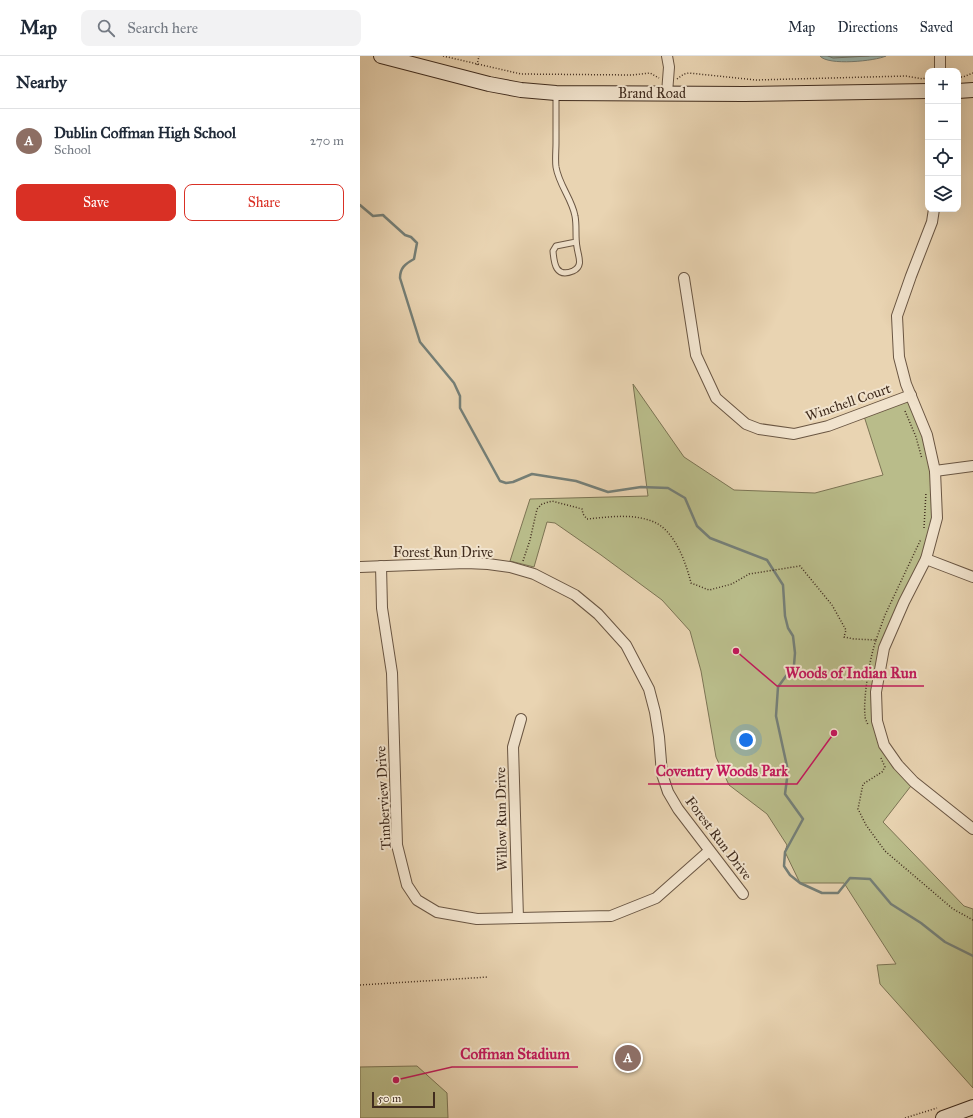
<!DOCTYPE html>
<html lang="en">
<head>
<meta charset="utf-8">
<style>
  body { margin:0; font-family:"IM FELL Great Primer",serif; background:#f2f2f3; color:#1f2937 }
  .controls { position:absolute; right:12px; top:12px; display:grid; overflow:hidden; border-radius:8px; box-shadow:0 4px 16px #0002 }
  .controls button { width:36px; height:36px; display:grid; place-items:center; padding:0; border:0; border-bottom:1px solid #e0e1e3; background:#fff; color:#1f2937; font:20px sans-serif }
  .scale { position:absolute; left:12px; bottom:10px; width:63px; box-sizing:border-box; padding-left:4px; border:2px solid #402c1e; border-top:0; font-size:11px; line-height:14px; white-space:nowrap; color:#402c1e; -webkit-text-stroke:3px #f1e3cd; paint-order:stroke }
  .you { position:absolute; left:386px; top:684px; width:14px; height:14px; margin:-10px; border:3px solid #fff; border-radius:50%; background:#1a73e8; box-shadow:0 0 0 6px #1a73e833 }
  .badge { display:grid; place-items:center; width:26px; height:26px; border-radius:50%; background:#d93025; color:#fff; font-size:13px; font-weight:700 }
  .pin { position:absolute; translate:-50% -50%; border:2px solid #fff; box-shadow:0 1px 4px #0006 }
  .list { margin:0; padding:0; list-style:none }
  h2 { display:flex; justify-content:space-between; align-items:center; height:52px; margin:0; padding:0 16px; font-size:17px }
  h2 small { font-size:13px; font-weight:400; color:#747a83 }
  .list li { display:grid; grid-template-columns:26px 1fr auto; gap:12px; align-items:center; box-sizing:border-box; height:64px; padding:0 16px; border-top:1px solid #e0e1e3 }
  .list b { display:block; font-size:15px; white-space:nowrap }
  .list p { margin:0; font-size:13px; white-space:nowrap; color:#747a83 }
  .list em { font-size:13px; font-style:normal; color:#747a83 }
  .actions { display:flex; gap:8px; padding:12px 16px }
  .actions a { flex:1; padding:9px 0; border:1px solid #d93025; border-radius:8px; text-align:center; font-size:14px; color:#d93025 }
  .actions .main { background:#d93025; color:#fff }
  .icon { flex:none; width:22px; height:22px; fill:none; stroke:currentColor; stroke-width:2; stroke-linecap:round; stroke-linejoin:round }
  .map { position:relative; flex:none; width:613px; height:1062px; overflow:hidden }
  header { display:flex; align-items:center; gap:24px; box-sizing:border-box; height:56px; padding:0 20px; background:#fff; border-bottom:1px solid #e0e1e3 }
  header strong { font-size:19px }
  nav { display:flex; gap:22px; margin-inline-start:auto; font-size:14px }
  .search { width:280px; height:36px; background:#f2f2f3; display:flex; align-items:center; gap:10px; box-sizing:border-box; padding:0 14px; border-radius:8px; color:#747a83; font-size:15px }
  main { display:flex }
  aside { flex:1; background:#fff }
  .map>svg:first-child { display:block }
  .green { fill:#b9bc8a; stroke:#7c7454 }
  .water { fill:#98b7b2; stroke:#757f77 }
  .lines { fill:none; stroke-linecap:round; stroke-linejoin:round }
  .shore { stroke:#6c7268; stroke-width:1 }
  .stream { stroke:#757f77; stroke-width:2.5 }
  .lane-casing { stroke:#6a5643; stroke-width:7 }
  .street-casing { stroke:#6a5643; stroke-width:12 }
  .secondary-casing { stroke:#402c1e; stroke-width:16 }
  .path { stroke:#402c1e; stroke-width:1.5; stroke-dasharray:1 2; stroke-linecap:butt }
  .lane { stroke:#f1e3cd; stroke-width:5 }
  .street { stroke:#f1e3cd; stroke-width:10 }
  .secondary { stroke:#f1e3cd; stroke-width:14 }
  .labels { text-anchor:middle; stroke-width:4; stroke-linejoin:round; paint-order:stroke }
  .street-label { font-size:14px; fill:#402c1e; stroke:#f1e3cd }
  .leader { fill:none; stroke:#c2185b; stroke-width:1.5 }
  .callout-dot { fill:#c2185b; stroke:#f1e3cd; stroke-width:1.5 }
  .callout-label { font-size:15px; text-anchor:middle; font-weight:bold; fill:#c2185b; stroke:#f1e3cd; stroke-width:4; stroke-linejoin:round; paint-order:stroke }
</style>
</head>
<body>
<header>
<strong>Map</strong>
<div class="search"><svg class="icon" aria-label="search" viewBox="0 0 24 24"><circle cx="10" cy="10" r="6"/><path d="M15 15l6 6"/></svg>Search here</div>
<nav><a>Map</a><a>Directions</a><a>Saved</a></nav>
</header>
<main>
<aside>
<h2>Nearby<small></small></h2>
<ul class="list">
<li><span class="badge" style="background:#8d6e63">A</span><div><b>Dublin Coffman High School</b><p>School</p></div><em>270 m</em></li>
</ul>
<div class="actions"><a class="main">Save</a><a>Share</a></div>
</aside>
<div class="map">
<svg width="613" height="1062" viewBox="0 0 613 1062">
  <rect width="100%" height="100%" fill="#e9d4b2"/>
  <filter id="stains"><feTurbulence type="fractalNoise" baseFrequency=".005" numOctaves="4"/><feColorMatrix values="0 0 0 0 .2 0 0 0 0 .09 0 0 0 0 .02 0 0 0 .5 -.17"/></filter>
  <radialGradient id="worn" r=".72"><stop offset=".6" stop-color="#630" stop-opacity="0"/><stop offset="1" stop-color="#630" stop-opacity=".3"/></radialGradient>
  <g class="green">
    <path d="M273,328L324,401L374,434L455,437L523,419L503,357L551,339L575,415L577,462L566,503L524,592L516,636L524,689L554,726L523,766L604,850L613,853V1032L520,928L517,909L536,908L484,827H440L425,796L427,789L407,758L369,729L356,701L341,615L330,575L302,544L241,499L195,467L187,466L174,511L150,505L170,443L288,440Z"/>
    <path d="M57,1010L87,1037L88,1062H0V1011Z"/>
  </g>
  <path class="water" d="M460,0H526C515,5 468,10 460,0Z"/>
  <g class="lines">
    <path class="shore" d="M468,0L473,2L509,0"/>
    <path class="stream" d="M0,149L13,160L23,159L25,161L45,179L51,181L57,187L54,203C45,208 40,212 40,222L60,286L94,327L100,340V352L140,425L146,427L153,426L172,418L216,425L248,436L281,431L308,432L325,442L337,470L350,482L407,504L423,529L425,560L428,572L433,580L435,597L434,609L418,631L416,660L428,715L425,738L443,763L425,796L424,810L430,819L440,827L462,837H478L490,822L510,823L531,848L561,867L585,886L613,900"/>
    <g class="lane-casing">
      <path id="lane" d="M196,38C196,54 196,71 196,87C196,95 195,104 196,111C199,129 212,143 215,160C217,170 215,181 217,191C218,200 224,210 213,215C196,222 194,208 193,195L196,190L216,186"/>
    </g>
    <g class="street-casing">
      <g id="street">
        <path d="M307,0L309,11L307,37"/>
        <path d="M580,0V15"/>
        <path d="M574,153L572,166L551,220L537,260L539,301L546,328L567,379L575,415L577,462L566,503L544,546L524,592L516,636L517,665L524,689L538,709L554,726L613,773"/>
        <path d="M324,222L336,299L356,342L386,368L399,373L434,378L468,370L551,339"/>
        <path d="M575,415L613,410"/>
        <path d="M566,503L613,521"/>
        <path d="M21,510L22,552L32,617L37,789L47,829L57,844L77,856L117,863L251,860L296,842L349,795"/>
        <path d="M0,511L106,507L128,508L150,511L174,518L215,539L238,558L266,589L289,633L295,656L299,681L302,718L308,736L318,753L383,838"/>
        <path d="M158,862L153,691L161,663"/>
      </g>
    </g>
    <g class="secondary-casing">
      <g id="secondary">
        <path d="M21,0L129,28L161,34L196,37L384,38L568,35"/>
        <path d="M598,35L613,34"/>
        <path d="M583,1062L613,1051"/>
      </g>
    </g>
    <g class="path">
      <path d="M83,0L161,18L272,19L290,17L299,22"/>
      <path d="M117,9L119,0"/>
      <path d="M598,21H603L613,17"/>
      <path d="M317,23L324,18L329,17L396,24L546,20L563,23L567,21L568,22"/>
      <path d="M545,355L556,381L562,403"/>
      <path d="M564,472L566,436"/>
      <path d="M163,505L170,484L177,453L182,448L192,445L222,453L223,458L227,463C249,461 273,457 294,466C315,475 326,507 331,527L349,534L372,528L389,518L440,510L472,549L486,574L484,581L494,583L516,584C510,601 503,641 505,660C505,663 507,666 508,669"/>
      <path d="M516,584L525,559L561,483"/>
      <path d="M521,702L525,711L522,716L503,728L498,753L506,769L525,795L593,853L613,864"/>
      <path d="M0,929L128,921"/>
      <path d="M545,1062L577,1052"/>
    </g>
    <use href="#lane" class="lane"/>
    <use href="#street" class="street"/>
    <use href="#secondary" class="secondary"/>
  </g>
  <g class="labels">
    <g class="street-label">
      <text x="292" y="42">Brand Road</text>
      <text transform="translate(488 346) rotate(-19)" y="5">Winchell Court</text>
      <text x="83" y="501">Forest Run Drive</text>
      <text transform="translate(23 742) rotate(-93)" y="5">Timberview Drive</text>
      <text transform="translate(141 763) rotate(-91)" y="5">Willow Run Drive</text>
      <text transform="translate(359 782) rotate(53)" y="5">Forest Run Drive</text>
    </g>
  </g>
  <path class="leader" d="M376 595L417 630H564M474 677L437 728H288M36 1024L92 1011H218"/>
  <g class="callout-dot">
    <circle cx="376" cy="595" r="4"/>
    <circle cx="474" cy="677" r="4"/>
    <circle cx="36" cy="1024" r="4"/>
  </g>
  <g class="callout-label">
    <text x="491" y="622">Woods of Indian Run</text>
    <text x="362" y="720">Coventry Woods Park</text>
    <text x="155" y="1003">Coffman Stadium</text>
  </g>
  <rect width="100%" height="100%" filter="url(#stains)"/>
  <rect width="100%" height="100%" fill="url(#worn)"/>
</svg>
<div class="controls">
<button>+</button>
<button>−</button>
<button><svg class="icon" aria-label="locate" viewBox="0 0 24 24"><circle cx="12" cy="12" r="6"/><path d="M12 2v4M12 18v4M2 12h4M18 12h4"/></svg></button>
<button><svg class="icon" aria-label="layers" viewBox="0 0 24 24"><path d="M12 4l9 5-9 5-9-5zM3 14l9 5 9-5"/></svg></button>
</div>
<div class="scale">50 m</div>
<div class="you"></div>
<div class="pin badge" style="left:268px;top:1002px;background:#8d6e63">A</div>
</div>
</main>
</body>
</html>
